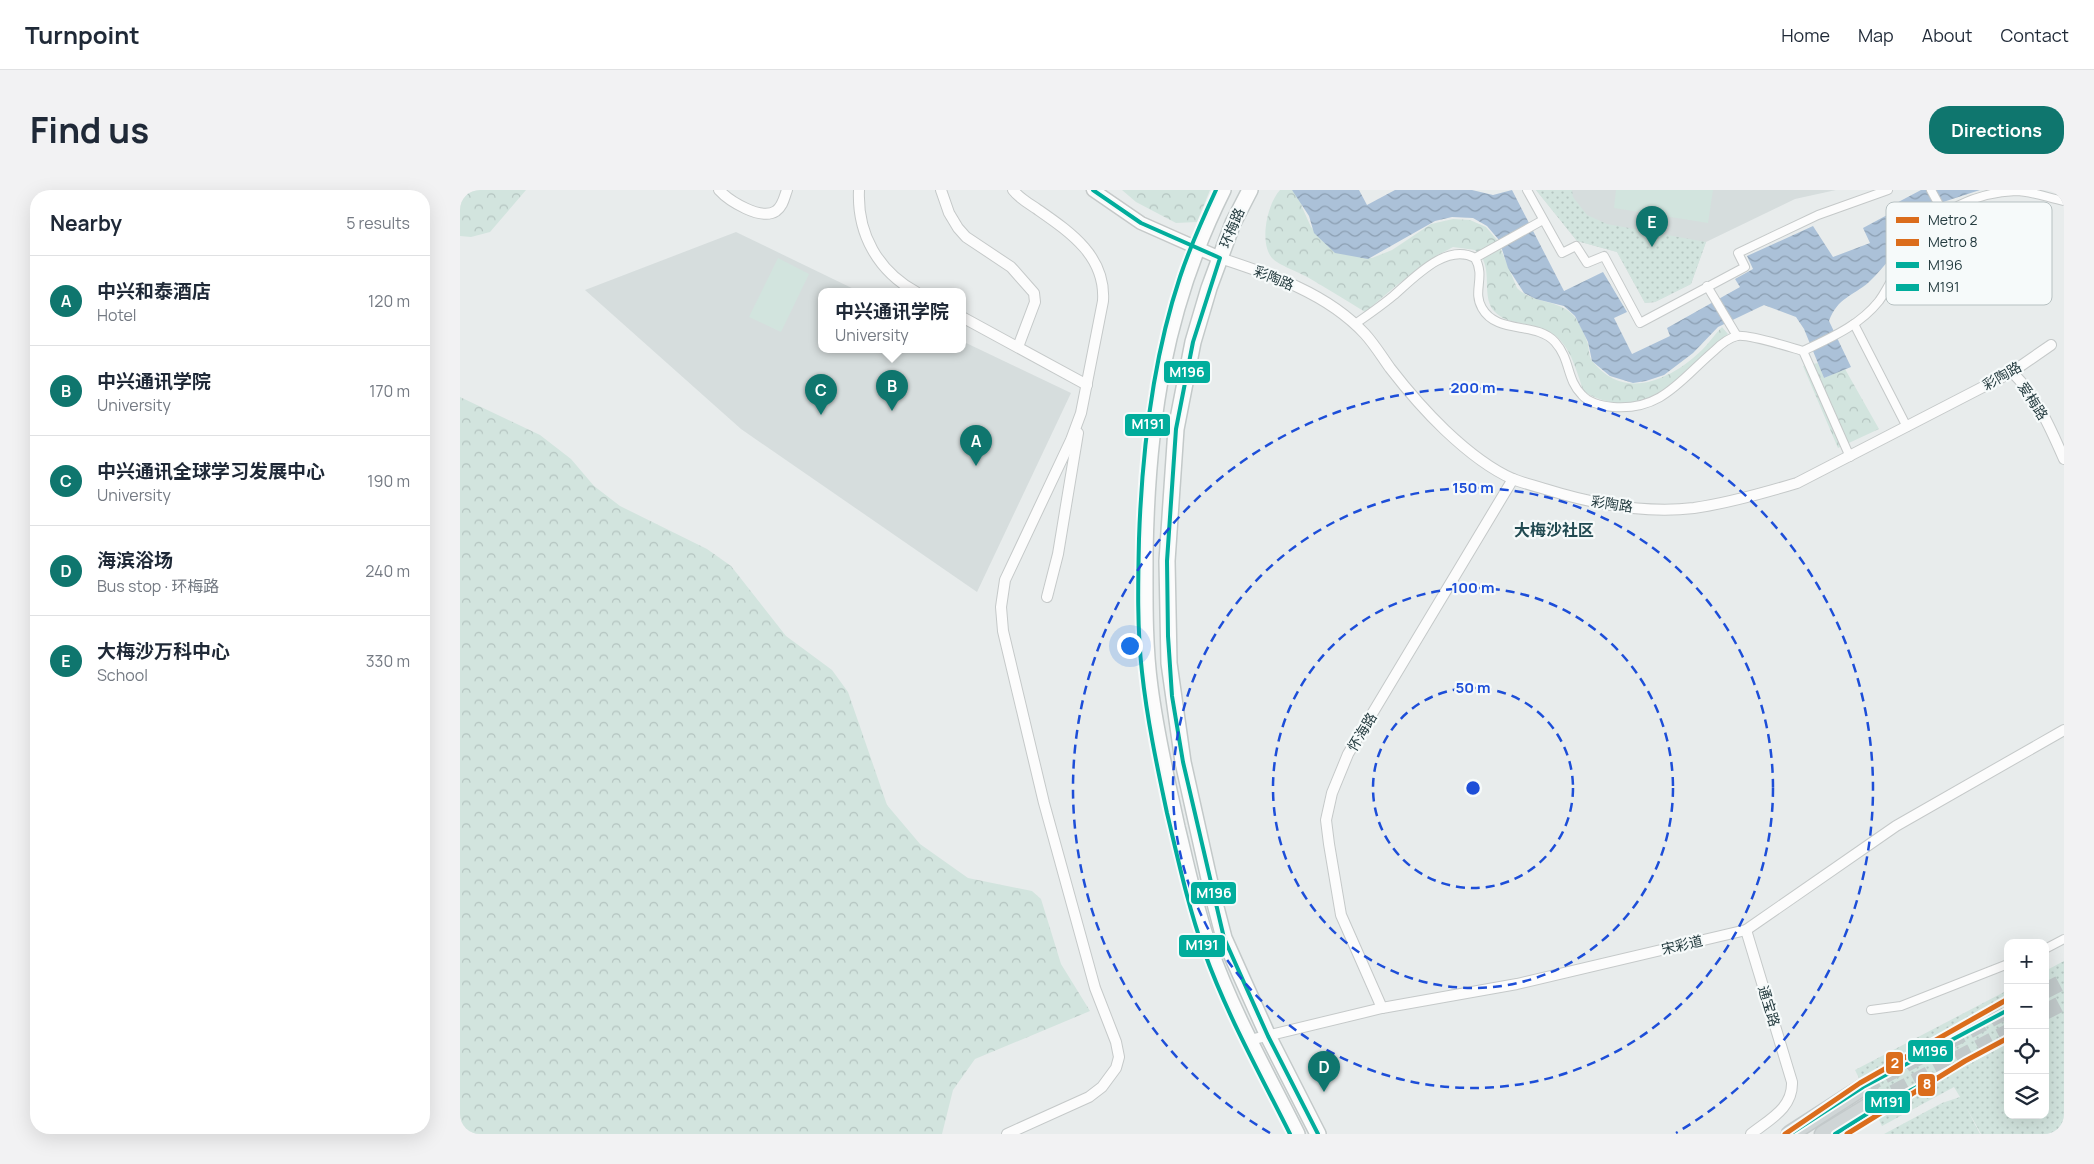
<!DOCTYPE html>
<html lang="en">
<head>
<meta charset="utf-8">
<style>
  body { margin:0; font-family:Manrope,"Noto Sans SC",sans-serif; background:#f2f2f3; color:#1f2937 }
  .controls { position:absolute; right:15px; bottom:15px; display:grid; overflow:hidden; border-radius:10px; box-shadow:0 5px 20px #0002 }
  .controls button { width:45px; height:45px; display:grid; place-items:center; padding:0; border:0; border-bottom:1px solid #e0e1e3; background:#fff; color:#1f2937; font:25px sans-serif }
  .you { position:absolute; left:669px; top:455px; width:18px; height:18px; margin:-12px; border:4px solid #fff; border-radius:50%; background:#1a73e8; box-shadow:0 0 0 8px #1a73e833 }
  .badge { display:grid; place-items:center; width:32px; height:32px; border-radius:50%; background:#0f766e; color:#fff; font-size:16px; font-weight:700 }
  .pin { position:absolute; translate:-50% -41px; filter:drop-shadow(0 1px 2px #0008) }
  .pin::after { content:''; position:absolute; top:26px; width:18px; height:15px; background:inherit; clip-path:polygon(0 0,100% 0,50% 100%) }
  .popup { position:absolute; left:358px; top:98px; width:148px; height:65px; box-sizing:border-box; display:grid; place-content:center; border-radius:10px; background:#fff; filter:drop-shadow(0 1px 4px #0005); font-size:16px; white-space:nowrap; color:#747a83 }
  .popup b { font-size:19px; color:#1f2937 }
  .popup::after { content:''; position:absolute; left:50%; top:100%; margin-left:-10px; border:10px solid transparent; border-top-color:#fff }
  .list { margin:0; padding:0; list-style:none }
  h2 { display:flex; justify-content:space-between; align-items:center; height:65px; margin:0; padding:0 20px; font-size:21px }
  h2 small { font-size:16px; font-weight:400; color:#747a83 }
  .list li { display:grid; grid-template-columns:32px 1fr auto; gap:15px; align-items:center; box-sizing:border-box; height:90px; padding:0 20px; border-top:1px solid #e0e1e3 }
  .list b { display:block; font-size:19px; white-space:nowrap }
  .list p { margin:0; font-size:16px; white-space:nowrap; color:#747a83 }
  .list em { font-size:16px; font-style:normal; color:#747a83 }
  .icon { flex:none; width:28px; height:28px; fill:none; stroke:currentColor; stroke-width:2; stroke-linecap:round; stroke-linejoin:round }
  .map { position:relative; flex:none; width:1604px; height:944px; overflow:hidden; border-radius:20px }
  header { display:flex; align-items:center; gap:30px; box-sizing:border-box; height:70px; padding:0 25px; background:#fff; border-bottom:1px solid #e0e1e3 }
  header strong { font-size:24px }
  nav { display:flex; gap:28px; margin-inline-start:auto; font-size:18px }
  .intro { display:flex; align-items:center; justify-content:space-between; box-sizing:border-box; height:120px; padding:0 30px }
  h1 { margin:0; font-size:35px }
  .button { padding:12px 22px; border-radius:20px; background:#0f766e; color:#fff; font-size:18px; font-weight:700 }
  main { display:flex; gap:30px; padding:0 30px }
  aside { flex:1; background:#fff; border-radius:20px; box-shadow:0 5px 20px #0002 }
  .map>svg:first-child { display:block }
  .built { fill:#d6dddd }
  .grass { fill:url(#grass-dots) }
  .forest { fill:url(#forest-crowns) }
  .garden { fill:#d2e4de }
  .water { fill:url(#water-waves) }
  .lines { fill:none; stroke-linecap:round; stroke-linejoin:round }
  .primary-tunnel { stroke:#c1c9ca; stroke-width:16; stroke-dasharray:16 8; stroke-linecap:butt }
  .pedestrian-casing { stroke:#c5c9c9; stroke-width:10 }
  .minor-casing { stroke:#c5c9c9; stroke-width:12 }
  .tertiary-casing { stroke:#c5c9c9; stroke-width:15 }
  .secondary-casing { stroke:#c3c9c9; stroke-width:18 }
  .primary-casing { stroke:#c3c9ca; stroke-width:19 }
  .pedestrian { stroke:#fcfcfc; stroke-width:8 }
  .minor { stroke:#fcfcfc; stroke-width:10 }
  .tertiary { stroke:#fcfcfc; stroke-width:12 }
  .secondary { stroke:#fcfcfc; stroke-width:15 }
  .primary { stroke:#cfd5d6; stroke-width:16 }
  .bus-1-casing { stroke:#f6fafa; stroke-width:8 }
  .bus-2-casing { stroke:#f6fafa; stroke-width:8 }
  .bus-1 { stroke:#01ad9c; stroke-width:4 }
  .bus-2 { stroke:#01ad9c; stroke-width:4 }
  .metro-1-casing { stroke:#f6fafa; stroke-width:9 }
  .metro-2-casing { stroke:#f6fafa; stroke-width:9 }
  .metro-1 { stroke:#db6d1c; stroke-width:5 }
  .metro-2 { stroke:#db6d1c; stroke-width:5 }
  .ring { fill:none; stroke:#1d4ed8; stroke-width:2.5; stroke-dasharray:9 6 }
  .labels { text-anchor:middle; stroke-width:4.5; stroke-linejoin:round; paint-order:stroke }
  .street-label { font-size:14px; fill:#253c40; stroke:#f6fafa }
  .quarter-label { font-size:16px; font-weight:bold; fill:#214a51; stroke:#f6fafa }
  .key { fill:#f6fafa; stroke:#b7c1c2; stroke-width:1 }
  .key-label { font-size:14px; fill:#253c40 }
  .centre { fill:#1d4ed8; stroke:#f6fafa; stroke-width:2.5 }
  .ring-label { font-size:15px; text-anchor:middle; font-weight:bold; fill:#1d4ed8; stroke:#f6fafa; stroke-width:4.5; stroke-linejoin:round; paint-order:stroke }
  .line-badge { stroke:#f6fafa; stroke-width:2 }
  .badge-label { font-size:14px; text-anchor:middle; font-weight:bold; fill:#fff }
</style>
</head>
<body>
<header>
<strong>Turnpoint</strong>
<nav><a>Home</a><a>Map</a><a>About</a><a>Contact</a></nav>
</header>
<div class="intro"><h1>Find us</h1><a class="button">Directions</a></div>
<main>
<aside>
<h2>Nearby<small>5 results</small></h2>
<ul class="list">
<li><span class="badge">A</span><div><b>中兴和泰酒店</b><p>Hotel</p></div><em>120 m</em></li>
<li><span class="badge">B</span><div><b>中兴通讯学院</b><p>University</p></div><em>170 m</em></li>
<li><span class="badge">C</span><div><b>中兴通讯全球学习发展中心</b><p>University</p></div><em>190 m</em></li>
<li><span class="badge">D</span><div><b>海滨浴场</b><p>Bus stop · 环梅路</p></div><em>240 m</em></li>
<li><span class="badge">E</span><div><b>大梅沙万科中心</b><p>School</p></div><em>330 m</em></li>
</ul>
</aside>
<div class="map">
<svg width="1604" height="944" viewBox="0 0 1604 944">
  <defs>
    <pattern id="grass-dots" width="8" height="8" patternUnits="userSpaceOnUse" patternTransform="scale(1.25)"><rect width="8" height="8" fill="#d2e4de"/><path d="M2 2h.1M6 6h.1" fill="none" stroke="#b4c4c0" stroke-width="1.8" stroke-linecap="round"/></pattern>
    <pattern id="forest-crowns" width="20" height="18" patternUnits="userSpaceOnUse" patternTransform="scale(1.25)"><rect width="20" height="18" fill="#d2e4de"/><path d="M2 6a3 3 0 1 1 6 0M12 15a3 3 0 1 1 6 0" fill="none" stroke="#b4c4c0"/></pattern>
    <pattern id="water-waves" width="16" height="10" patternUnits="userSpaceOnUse" patternTransform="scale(1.25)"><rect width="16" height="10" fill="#abc1d8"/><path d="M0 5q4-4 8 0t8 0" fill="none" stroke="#8b9eb1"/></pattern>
  </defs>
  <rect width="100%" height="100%" fill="#e8ecec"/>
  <g class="built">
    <path d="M1076,0H1376L1335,9L1246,52L1231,94L1195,112L1185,113L1157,62L1117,51Z"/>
    <path d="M276,42L400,102H362V160H502V151L611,203L517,402L281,239L125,100Z"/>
  </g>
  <g class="grass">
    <path d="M1076,0H1112L1113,7L1127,25L1147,34L1246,52L1231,94L1195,112L1185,113L1157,62L1117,51Z"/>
    <path d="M1604,771V944H1521L1506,917L1520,944H1424L1482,913L1500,907L1494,897L1422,936L1395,880L1548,800V925H1585V781Z"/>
  </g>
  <g class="forest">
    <path d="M0,0H66L30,42L11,47L0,46Z"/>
    <path d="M662,0H750L737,32L716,33L676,12Z"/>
    <path d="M820,0H832L840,7L842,17L851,37L868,54L884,64L912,68L932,60L971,34L993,29L1010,30L1026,37L1037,50L1057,98C1073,114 1099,109 1114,126C1120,133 1125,146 1128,154C1129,160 1129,168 1133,172C1165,212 1212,189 1242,160C1249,153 1255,144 1262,137L1268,144C1224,184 1188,237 1124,202C1111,166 1108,141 1065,134C1053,131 1043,131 1034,121C1023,109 1030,87 1024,72C1023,68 1018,64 1015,60L993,57L978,65L937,95L905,122C887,111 868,99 849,88C841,83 818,75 812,68C799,53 807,14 820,0Z"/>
    <path d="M1358,173L1364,188L1385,179L1419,239L1378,258L1343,176Z"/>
    <path d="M0,207L80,245L111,269L134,296L160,316L247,359L271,376L326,446L372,480L388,502L427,615L460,654L508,688L572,701L581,709L601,774L630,821L515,869L493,900L482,944H0Z"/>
  </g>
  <g class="garden">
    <path d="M1156,0H1253L1248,33L1154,18Z"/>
    <path d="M318,68L349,84L321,142L289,127Z"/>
  </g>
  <path class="water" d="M832,0H899L907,15L935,0H1012L1033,5L1052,0L1104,101L1143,82L1167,122L1154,128L1172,164L1210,146L1207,138L1280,97L1275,89L1293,79L1287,66L1353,36L1373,67L1410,53L1403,38L1429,24L1427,18L1461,0H1520L1477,14L1467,19C1448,43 1431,71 1409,92C1392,107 1378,107 1369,131L1391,177L1364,188L1344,139L1336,127L1304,115L1258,137L1233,163L1204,185L1186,191L1173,193L1150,186L1132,171L1128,152L1115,126L1104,116L1076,109L1064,103L1048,78L1039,50L1027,36L1013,28L992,27L975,31L908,69L875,63L854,43L849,26Z"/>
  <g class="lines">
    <g class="primary-tunnel">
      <path d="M1585,801L1604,791"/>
      <path d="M1585,822L1604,812"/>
      <path d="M1403,897L1548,820"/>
      <path d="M1412,914L1548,842"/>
    </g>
    <g class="pedestrian-casing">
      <g id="pedestrian">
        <path d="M1067,0L1102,63L1116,56L1127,73L1144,66L1180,133L1285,77L1278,63L1358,25L1428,0"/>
        <path d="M1471,0L1484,24"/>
        <path d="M1083,30L1015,68C1026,87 1012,101 1022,118C1037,145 1076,131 1095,152C1111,170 1106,189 1122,205C1129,213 1143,216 1153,217C1202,221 1221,189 1254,161C1260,155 1269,148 1277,146C1289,144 1329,157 1343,161C1370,148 1399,136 1419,111C1432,93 1440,70 1453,52C1476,21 1518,2 1556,1C1571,1 1589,8 1604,11"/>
        <path d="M1247,96L1277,146"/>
        <path d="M895,134C908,125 921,116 933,106C953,89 986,52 1015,68"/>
        <path d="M1394,134L1447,237"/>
        <path d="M1343,161L1390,267"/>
        <path d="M1585,759L1604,749"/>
        <path d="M1411,820L1441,816L1548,774"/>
      </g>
    </g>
    <g class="minor-casing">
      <g id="minor">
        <path d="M259,0C269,11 301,31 316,21C323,16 324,8 327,0"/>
        <path d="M399,0C397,44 418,81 456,102"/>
        <path d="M481,0L489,23L498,38L506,47L551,77L574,103L575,112L558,157"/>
        <path d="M760,68C812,85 867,103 905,144C915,155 922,167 930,178C947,200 965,221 985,240C1005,259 1028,278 1053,289C1063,293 1074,296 1085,299C1133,314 1184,324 1234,318C1269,313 1304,303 1337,293L1552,182L1591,155"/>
        <path d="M502,127L627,195"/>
        <path d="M1552,182C1577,207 1590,237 1604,269"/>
        <path d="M587,407L598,364L618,243"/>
        <path d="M1286,740L1332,892C1333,918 1310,929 1291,944"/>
        <path d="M922,818L881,725L869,654L866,630L872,603L888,564L1053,289"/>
        <path d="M790,850L922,818L1057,794L1286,740L1436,636L1604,540"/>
        <path d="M547,944L629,907L642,897L656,878L659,867L656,852L635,798L584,613L543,441L541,417L545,390L611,250L621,223L643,111C646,66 610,42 577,19C568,13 559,8 553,0"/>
      </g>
    </g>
    <g class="tertiary-casing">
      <path id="tertiary" d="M633,0L681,33L760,68"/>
    </g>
    <g class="secondary-casing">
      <g id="secondary">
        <path d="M763,0C704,118 687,233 685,364C685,408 684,453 690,497C696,544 707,591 717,637C727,677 735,718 749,757C772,822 806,882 837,944"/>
        <path d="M790,0L773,33L749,98L733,152L716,239L707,371L709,473L723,572L752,702L764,748L808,846L858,944"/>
      </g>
    </g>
    <g class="primary-casing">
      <g id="primary">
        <path d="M1330,944L1403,897"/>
        <path d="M1363,944L1412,914"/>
      </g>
    </g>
    <use href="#pedestrian" class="pedestrian"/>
    <use href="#minor" class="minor"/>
    <use href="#tertiary" class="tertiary"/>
    <use href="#secondary" class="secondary"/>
    <use href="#primary" class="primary"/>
    <g class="bus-1-casing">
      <g id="bus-1">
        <path d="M633,0L681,33L760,68L733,152L716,239L707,371L708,446L712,506L723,572L764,748L808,846L858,944"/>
        <path d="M1330,944L1403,897L1548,820"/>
      </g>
    </g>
    <g class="bus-2-casing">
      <g id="bus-2">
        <path d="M756,0C743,28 730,57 720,87C692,171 682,260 679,349C678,393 677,438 682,482C687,529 697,576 707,623C718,669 728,716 744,761C767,825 800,884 830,944"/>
        <path d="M1375,944L1415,919L1548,849"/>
      </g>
    </g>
    <use href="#bus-1" class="bus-1"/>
    <use href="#bus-2" class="bus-2"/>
    <g class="metro-1-casing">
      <path id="metro-1" d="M1325,944L1400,893L1548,809"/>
    </g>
    <g class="metro-2-casing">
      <path id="metro-2" d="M1387,944L1505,871L1548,848"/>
    </g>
    <use href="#metro-1" class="metro-1"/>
    <use href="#metro-2" class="metro-2"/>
  </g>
  <g class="ring">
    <circle cx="1013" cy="598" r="100"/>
    <circle cx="1013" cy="598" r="200"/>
    <circle cx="1013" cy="598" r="300"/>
    <path d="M810 943A400 400 0 1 1 1216 943"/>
  </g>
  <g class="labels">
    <g class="street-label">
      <text transform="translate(772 38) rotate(-67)" y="5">环梅路</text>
      <text transform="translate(814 88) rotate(22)" y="5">彩陶路</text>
      <text transform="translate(1542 186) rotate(-30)" y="5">彩陶路</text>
      <text transform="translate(1573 211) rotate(57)" y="5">爱梅路</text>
      <text transform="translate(1152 314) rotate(8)" y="5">彩陶路</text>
      <text transform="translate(902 542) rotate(-59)" y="5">怀海路</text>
      <text transform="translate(1222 755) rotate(-13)" y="5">宋彩道</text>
      <text transform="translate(1309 816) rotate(73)" y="5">通宝路</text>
    </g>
    <g class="quarter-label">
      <text x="1094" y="346">大梅沙社区</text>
    </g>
  </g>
  <rect x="1426" y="12" width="166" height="103" rx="8" class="key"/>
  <rect x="1436" y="27" width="23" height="6" fill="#db6d1c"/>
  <rect x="1436" y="49" width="23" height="7" fill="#db6d1c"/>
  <rect x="1436" y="72" width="23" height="6" fill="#01ad9c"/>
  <rect x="1436" y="94" width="23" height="7" fill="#01ad9c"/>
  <g class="key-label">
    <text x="1468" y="35">Metro 2</text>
    <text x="1468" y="57">Metro 8</text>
    <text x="1468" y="80">M196</text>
    <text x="1468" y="102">M191</text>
  </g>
  <circle cx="1013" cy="598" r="8" class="centre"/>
  <g class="ring-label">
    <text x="1013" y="203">200 m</text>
    <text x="1013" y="303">150 m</text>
    <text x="1013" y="403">100 m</text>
    <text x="1013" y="503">50 m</text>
  </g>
  <g class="line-badge">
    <rect x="703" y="170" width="48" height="24" rx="5" fill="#01ad9c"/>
    <rect x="664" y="223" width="47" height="24" rx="5" fill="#01ad9c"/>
    <rect x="730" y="691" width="47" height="24" rx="5" fill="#01ad9c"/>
    <rect x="718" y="744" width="48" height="24" rx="5" fill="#01ad9c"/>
    <rect x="1447" y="849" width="47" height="24" rx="5" fill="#01ad9c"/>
    <rect x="1425" y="861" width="19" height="24" rx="5" fill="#db6d1c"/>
    <rect x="1457" y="883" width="19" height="24" rx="5" fill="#db6d1c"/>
    <rect x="1404" y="900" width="47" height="24" rx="5" fill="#01ad9c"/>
  </g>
  <g class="badge-label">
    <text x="727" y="187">M196</text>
    <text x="688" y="239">M191</text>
    <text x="754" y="708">M196</text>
    <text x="742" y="760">M191</text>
    <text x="1470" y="866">M196</text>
    <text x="1435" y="878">2</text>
    <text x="1467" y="899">8</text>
    <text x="1427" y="917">M191</text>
  </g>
</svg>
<div class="controls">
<button>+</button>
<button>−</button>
<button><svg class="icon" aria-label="locate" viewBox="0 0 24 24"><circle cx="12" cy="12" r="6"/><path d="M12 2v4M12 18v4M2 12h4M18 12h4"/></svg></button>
<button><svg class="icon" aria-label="layers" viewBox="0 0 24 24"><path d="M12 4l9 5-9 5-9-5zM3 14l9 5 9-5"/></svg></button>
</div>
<div class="you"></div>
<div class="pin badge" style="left:516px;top:276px">A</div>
<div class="pin badge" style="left:432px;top:221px">B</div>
<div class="popup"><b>中兴通讯学院</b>University</div>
<div class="pin badge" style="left:361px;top:225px">C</div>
<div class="pin badge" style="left:864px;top:902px">D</div>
<div class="pin badge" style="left:1192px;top:57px">E</div>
</div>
</main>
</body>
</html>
